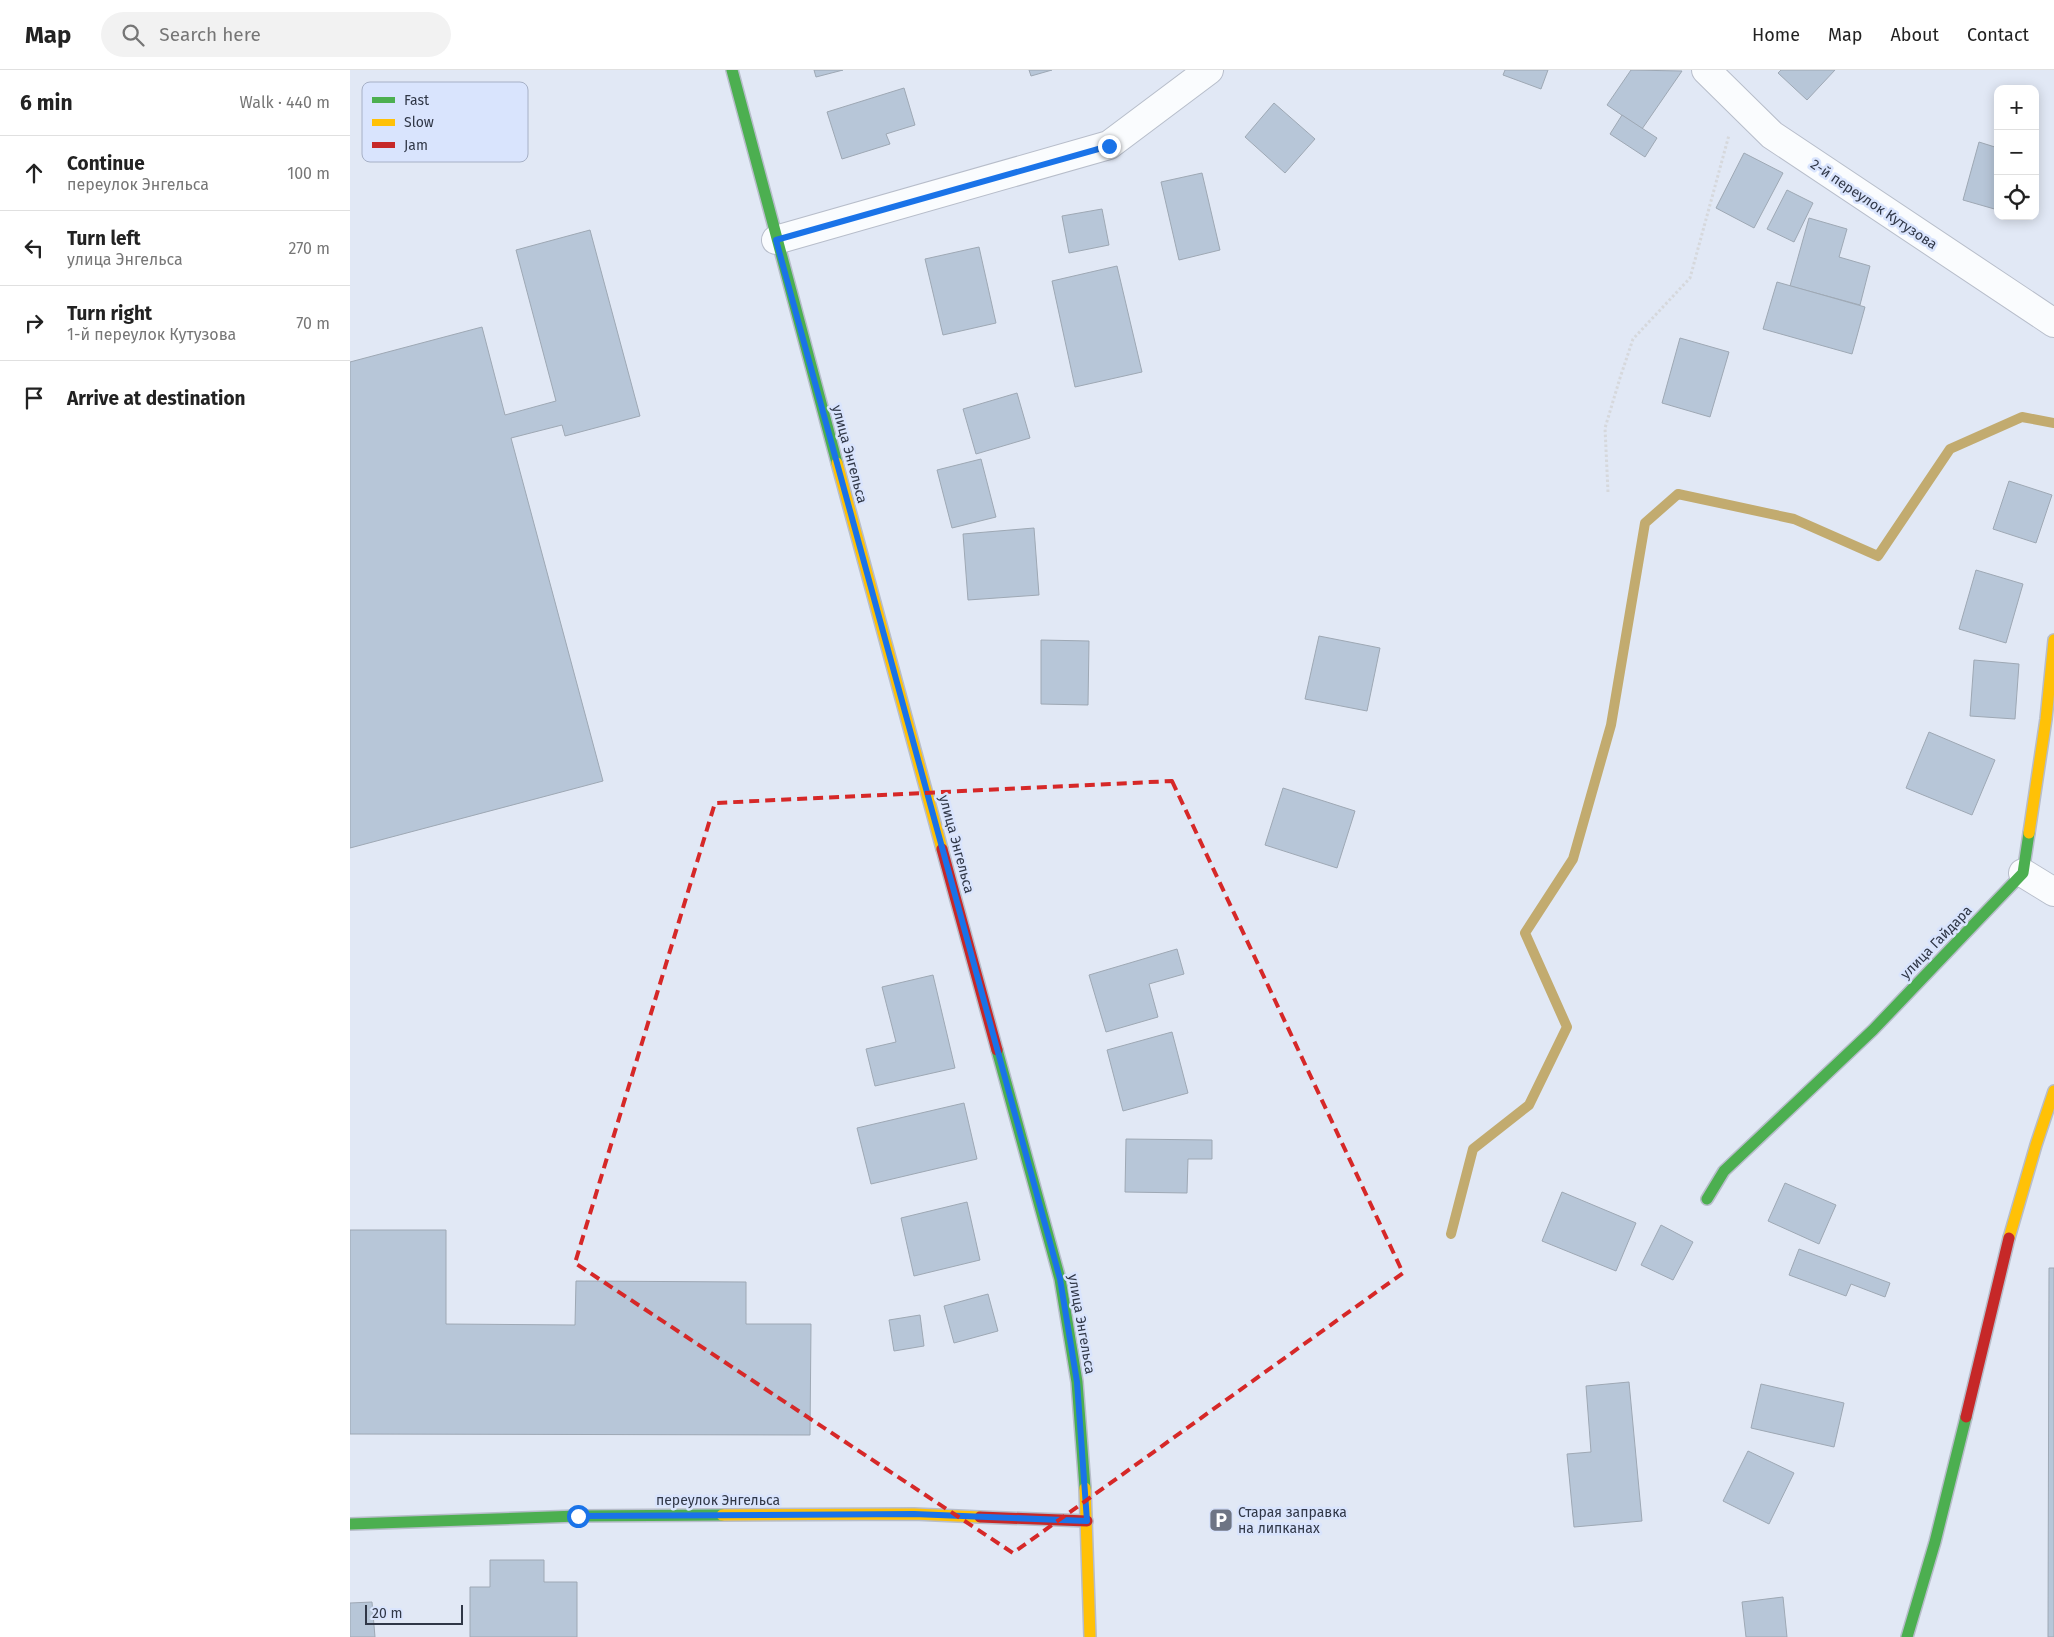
<!DOCTYPE html>
<html lang="en">
<head>
<meta charset="utf-8">
<style>
  body { margin:0; font-family:"Fira Sans",sans-serif; background:#f2f2f2; color:#222 }
  .controls { position:absolute; right:15px; top:15px; display:grid; overflow:hidden; border-radius:10px; box-shadow:0 2px 12px #0003 }
  .controls button { width:45px; height:45px; display:grid; place-items:center; padding:0; border:0; border-bottom:1px solid #e0e0e0; background:#fff; color:#222; font:25px sans-serif }
  .scale { position:absolute; left:15px; bottom:12px; width:98px; box-sizing:border-box; padding-left:5px; border:2px solid #303747; border-top:0; font-size:14px; line-height:18px; white-space:nowrap; color:#303747; -webkit-text-stroke:4px #d9e4fd; paint-order:stroke }
  .stop { position:absolute; width:15px; height:15px; margin:-11px; border:4px solid #1a73e8; border-radius:50%; background:#fff }
  .stop.end { background:#1a73e8; border-color:#fff; box-shadow:0 1px 5px #0008 }
  .list { margin:0; padding:0; list-style:none }
  h2 { display:flex; justify-content:space-between; align-items:center; height:65px; margin:0; padding:0 20px; font-size:21px }
  h2 small { font-size:16px; font-weight:400; color:#767676 }
  .list li { display:grid; grid-template-columns:32px 1fr auto; gap:15px; align-items:center; box-sizing:border-box; height:75px; padding:0 20px; border-top:1px solid #e0e0e0 }
  .list b { display:block; font-size:19px; white-space:nowrap }
  .list p { margin:0; font-size:16px; white-space:nowrap; color:#767676 }
  .list em { font-size:16px; font-style:normal; color:#767676 }
  .icon { flex:none; width:28px; height:28px; fill:none; stroke:currentColor; stroke-width:2; stroke-linecap:round; stroke-linejoin:round }
  .map { position:relative; flex:none; width:1704px; height:1567px; overflow:hidden }
  header { display:flex; align-items:center; gap:30px; box-sizing:border-box; height:70px; padding:0 25px; background:#fff; border-bottom:1px solid #e0e0e0 }
  header strong { font-size:24px }
  nav { display:flex; gap:28px; margin-inline-start:auto; font-size:18px }
  .search { width:350px; height:45px; background:#f2f2f2; display:flex; align-items:center; gap:12px; box-sizing:border-box; padding:0 18px; border-radius:28px; color:#767676; font-size:19px }
  main { display:flex }
  aside { flex:1; background:#fff }
  .map>svg:first-child { display:block }
  .lines { fill:none; stroke-linecap:round; stroke-linejoin:round }
  .stream { stroke:#c2ab6f; stroke-width:10 }
  .building { fill:#b7c6d8; stroke:#9ea8b4 }
  .street-casing { stroke:#b7bdca; stroke-width:30 }
  .fast-casing { stroke:#b7bdca; stroke-width:14 }
  .slow-casing { stroke:#b7bdca; stroke-width:14 }
  .jam-casing { stroke:#b7bdca; stroke-width:14 }
  .path { stroke:#d6d8dc; stroke-width:3; stroke-dasharray:2.5 2.5; stroke-linecap:butt }
  .street { stroke:#fafcfe; stroke-width:28 }
  .fast { stroke:#4caf50; stroke-width:11 }
  .slow { stroke:#ffc107; stroke-width:11 }
  .jam { stroke:#c62828; stroke-width:11 }
  .route { stroke:#1a73e8; stroke-width:6 }
  .marked { fill:none; stroke:#d62828; stroke-width:4; stroke-dasharray:10 6; stroke-linejoin:round }
  .labels { text-anchor:middle; stroke-width:5; stroke-linejoin:round; paint-order:stroke }
  .street-label { font-size:14px; fill:#303747; stroke:#d9e4fd }
  .poi-label { font-size:14px; fill:#303747; stroke:#d9e4fd; text-anchor:start }
  .key { fill:#d9e4fd; stroke:#a6b0c6; stroke-width:1 }
  .key-label { font-size:14px; fill:#303747 }
</style>
</head>
<body>
<header>
<strong>Map</strong>
<div class="search"><svg class="icon" aria-label="search" viewBox="0 0 24 24"><circle cx="10" cy="10" r="6"/><path d="M15 15l6 6"/></svg>Search here</div>
<nav><a>Home</a><a>Map</a><a>About</a><a>Contact</a></nav>
</header>
<main>
<aside>
<h2>6 min<small>Walk · 440 m</small></h2>
<ul class="list">
<li><svg class="icon" aria-label="ahead" viewBox="0 0 24 24"><path d="M12 20V5M6 11l6-6 6 6"/></svg><div><b>Continue</b><p>переулок Энгельса</p></div><em>100 m</em></li>
<li><svg class="icon" aria-label="left" viewBox="0 0 24 24"><path d="M17 20v-9H6M10 6l-5 5 5 5"/></svg><div><b>Turn left</b><p>улица Энгельса</p></div><em>270 m</em></li>
<li><svg class="icon" aria-label="right" viewBox="0 0 24 24"><path d="M7 20v-9h11M14 6l5 5-5 5"/></svg><div><b>Turn right</b><p>1-й переулок Кутузова</p></div><em>70 m</em></li>
<li><svg class="icon" aria-label="arrive" viewBox="0 0 24 24"><path d="M6 21V4h12l-3 4 3 4H6"/></svg><div><b>Arrive at destination</b></div></li>
</ul>
</aside>
<div class="map">
<svg width="1704" height="1567" viewBox="0 0 1704 1567">
  <rect width="100%" height="100%" fill="#e1e8f5"/>
  <g class="lines">
    <path class="stream" d="M1101,1164L1123,1079L1179,1035L1217,957L1175,863L1223,789L1261,655L1295,453L1328,424L1444,449L1528,486L1600,379L1672,347L1704,353"/>
  </g>
  <g class="building">
    <path d="M464,0H493L466,7Z"/>
    <path d="M679,0H702L681,6Z"/>
    <path d="M1155,0H1198L1191,19L1153,5Z"/>
    <path d="M1281,0L1332,1L1292,59L1257,35Z"/>
    <path d="M1431,0H1485L1457,30L1428,3Z"/>
    <path d="M554,18L565,55L536,64L540,74L492,89L477,42Z"/>
    <path d="M924,33L965,69L935,103L895,67Z"/>
    <path d="M1272,45L1307,68L1295,87L1260,64Z"/>
    <path d="M1629,72L1648,78V140L1613,130Z"/>
    <path d="M1394,83L1433,103L1404,158L1366,138Z"/>
    <path d="M852,103L870,180L829,190L811,112Z"/>
    <path d="M1437,120L1463,133L1444,172L1417,159Z"/>
    <path d="M752,139L759,175L719,183L712,146Z"/>
    <path d="M1459,148L1497,159L1489,187L1520,196L1510,235L1440,216Z"/>
    <path d="M240,160L290,346L215,366L212,355L161,368L253,711L0,778V292L132,257L155,345L206,331L166,180Z"/>
    <path d="M629,177L646,253L593,265L575,189Z"/>
    <path d="M767,196L792,302L725,317L702,211Z"/>
    <path d="M1427,212L1515,237L1502,284L1413,259Z"/>
    <path d="M1330,268L1379,282L1360,347L1312,333Z"/>
    <path d="M667,323L680,368L626,384L613,339Z"/>
    <path d="M631,389L646,447L602,458L587,400Z"/>
    <path d="M1659,411L1702,425L1686,473L1643,459Z"/>
    <path d="M684,458L689,525L618,530L613,464Z"/>
    <path d="M1626,500L1673,514L1656,573L1609,559Z"/>
    <path d="M969,566L1030,578L1017,641L955,629Z"/>
    <path d="M691,570L739,571L738,635L691,634Z"/>
    <path d="M1624,590L1669,594L1665,649L1620,646Z"/>
    <path d="M1579,662L1645,690L1622,745L1556,718Z"/>
    <path d="M933,718L1005,741L987,798L915,775Z"/>
    <path d="M827,879L834,904L799,914L808,947L756,962L739,905Z"/>
    <path d="M583,905L605,998L525,1016L516,979L546,972L532,917Z"/>
    <path d="M822,962L838,1023L773,1041L757,980Z"/>
    <path d="M614,1033L627,1089L521,1114L507,1058Z"/>
    <path d="M776,1069L862,1070V1089H838L837,1123L775,1122Z"/>
    <path d="M1435,1113L1486,1135L1469,1174L1418,1151Z"/>
    <path d="M1212,1122L1286,1153L1266,1201L1192,1171Z"/>
    <path d="M617,1132L630,1190L564,1206L551,1148Z"/>
    <path d="M1311,1155L1343,1172L1323,1210L1291,1195Z"/>
    <path d="M0,1160H96V1254L225,1255L226,1211L396,1212V1254H461L460,1365L0,1364Z"/>
    <path d="M1449,1179L1540,1213L1535,1227L1501,1214L1496,1226L1439,1205Z"/>
    <path d="M1699,1198H1704V1567H1698Z"/>
    <path d="M638,1224L648,1261L604,1273L594,1236Z"/>
    <path d="M570,1245L574,1276L544,1281L539,1250Z"/>
    <path d="M1279,1312L1292,1451L1224,1457L1217,1384L1241,1382L1236,1316Z"/>
    <path d="M1411,1314L1494,1333L1484,1377L1401,1358Z"/>
    <path d="M1398,1381L1444,1403L1419,1454L1373,1431Z"/>
    <path d="M140,1490H194V1512H227V1567H120V1517H140Z"/>
    <path d="M1433,1527L1437,1567H1396L1392,1532Z"/>
    <path d="M22,1532L25,1567H0V1533Z"/>
  </g>
  <g class="lines">
    <g class="street-casing">
      <g id="street">
        <path d="M1356,0L1422,65L1704,253"/>
        <path d="M426,170L759,75L859,0"/>
        <path d="M1673,803L1704,822"/>
      </g>
    </g>
    <g class="fast-casing">
      <g id="fast">
        <path d="M382,0L487,393"/>
        <path d="M647,980L710,1209L727,1312L735,1418"/>
        <path d="M1357,1129L1374,1101L1523,960L1673,803L1679,763"/>
        <path d="M0,1454L228,1446L372,1445"/>
        <path d="M1557,1567L1585,1472L1616,1347"/>
      </g>
    </g>
    <g class="slow-casing">
      <g id="slow">
        <path d="M487,393L592,779"/>
        <path d="M1679,763L1696,649L1704,570"/>
        <path d="M1659,1168L1686,1075L1704,1021"/>
        <path d="M735,1418L740,1567"/>
        <path d="M372,1445L564,1444L630,1447"/>
      </g>
    </g>
    <g class="jam-casing">
      <g id="jam">
        <path d="M592,779L647,980"/>
        <path d="M1616,1347L1659,1168"/>
        <path d="M630,1447L737,1451"/>
      </g>
    </g>
    <path class="path" d="M1258,422L1255,358L1270,308L1283,269L1340,208L1379,65"/>
    <use href="#street" class="street"/>
    <use href="#fast" class="fast"/>
    <use href="#slow" class="slow"/>
    <use href="#jam" class="jam"/>
  </g>
  <g class="lines">
    <path class="route" d="M228,1446L564,1444L737,1451L727,1312L710,1209L426,170L759,76"/>
  </g>
  <path class="marked" d="M822,711L1053,1203L663,1483L225,1193L365,733Z"/>
  <defs>
    <g id="parking-square" transform="scale(1.25)"><rect x="-9" y="-9" width="18" height="18" rx="4" fill="#6e7584" stroke="#d9e4fd"/><path d="M-3.5-5.5H1a3.5 3.5 0 0 1 0 7H-1V5.5H-3.5ZM-1-3.4V-.6H.8a1.4 1.4 0 0 0 0-2.8Z" fill="#fff"/></g>
  </defs>
  <g fill-rule="evenodd">
    <use href="#parking-square" x="871" y="1450"/>
  </g>
  <g class="labels">
    <g class="street-label">
      <text transform="translate(1524 134) rotate(34)" y="5">2-й переулок Кутузова</text>
      <text transform="translate(500 384) rotate(75)" y="5">улица Энгельса</text>
      <text transform="translate(607 774) rotate(75)" y="5">улица Энгельса</text>
      <text transform="translate(1586 872) rotate(-46)" y="5">улица Гайдара</text>
      <text transform="translate(732 1254) rotate(80)" y="5">улица Энгельса</text>
      <text x="368" y="1435">переулок Энгельса</text>
    </g>
    <g class="poi-label">
      <text x="888" y="1447">Старая заправка<tspan x="888" dy="16">на липканах</tspan></text>
    </g>
  </g>
  <rect x="12" y="12" width="166" height="80" rx="8" class="key"/>
  <rect x="22" y="27" width="23" height="6" fill="#4caf50"/>
  <rect x="22" y="49" width="23" height="7" fill="#ffc107"/>
  <rect x="22" y="72" width="23" height="6" fill="#c62828"/>
  <g class="key-label">
    <text x="54" y="35">Fast</text>
    <text x="54" y="57">Slow</text>
    <text x="54" y="80">Jam</text>
  </g>
</svg>
<div class="controls">
<button>+</button>
<button>−</button>
<button><svg class="icon" aria-label="locate" viewBox="0 0 24 24"><circle cx="12" cy="12" r="6"/><path d="M12 2v4M12 18v4M2 12h4M18 12h4"/></svg></button>
</div>
<div class="scale">20 m</div>
<div class="stop" style="left:228px;top:1446px"></div>
<div class="stop end" style="left:759px;top:76px"></div>
</div>
</main>
</body>
</html>
